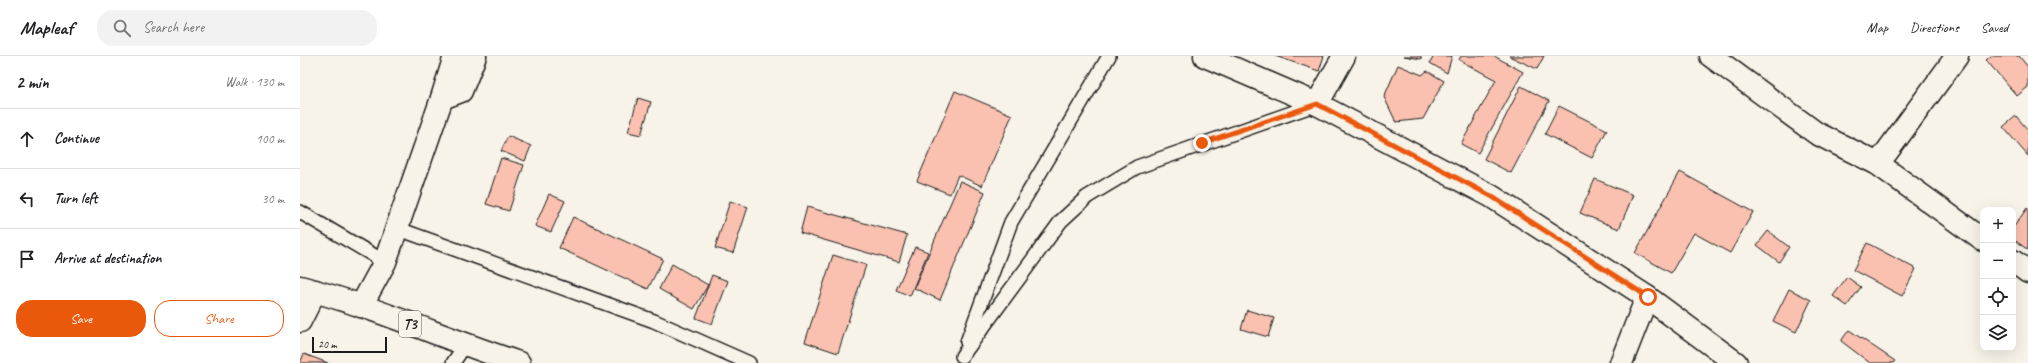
<!DOCTYPE html>
<html lang="en">
<head>
<meta charset="utf-8">
<style>
  body { margin:0; font-family:Caveat,sans-serif; background:#f2f2f2; color:#202124 }
  .controls { position:absolute; right:12px; bottom:12px; display:grid; overflow:hidden; border-radius:8px; box-shadow:0 4px 16px #0002 }
  .controls button { width:36px; height:36px; display:grid; place-items:center; padding:0; border:0; border-bottom:1px solid #e0e0e0; background:#fff; color:#202124; font:20px sans-serif }
  .scale { position:absolute; left:12px; bottom:10px; width:75px; box-sizing:border-box; padding-left:4px; border:2px solid #1c1c1c; border-top:0; font-size:11px; line-height:14px; white-space:nowrap; color:#1c1c1c; -webkit-text-stroke:3px #f7f3e8; paint-order:stroke }
  .stop { position:absolute; width:12px; height:12px; margin:-9px; border:3px solid #ea580c; border-radius:50%; background:#fff }
  .stop.end { background:#ea580c; border-color:#fff; box-shadow:0 1px 4px #0008 }
  .list { margin:0; padding:0; list-style:none }
  h2 { display:flex; justify-content:space-between; align-items:center; height:52px; margin:0; padding:0 16px; font-size:17px }
  h2 small { font-size:13px; font-weight:400; color:#757577 }
  .list li { display:grid; grid-template-columns:26px 1fr auto; gap:12px; align-items:center; box-sizing:border-box; height:60px; padding:0 16px; border-top:1px solid #e0e0e0 }
  .list b { display:block; font-size:15px; white-space:nowrap }
  .list em { font-size:13px; font-style:normal; color:#757577 }
  .actions { display:flex; gap:8px; padding:12px 16px }
  .actions a { flex:1; padding:9px 0; border:1px solid #ea580c; border-radius:16px; text-align:center; font-size:14px; color:#ea580c }
  .actions .main { background:#ea580c; color:#fff }
  .icon { flex:none; width:22px; height:22px; fill:none; stroke:currentColor; stroke-width:2; stroke-linecap:round; stroke-linejoin:round }
  .map { position:relative; flex:none; width:1728px; height:307px; overflow:hidden }
  header { display:flex; align-items:center; gap:24px; box-sizing:border-box; height:56px; padding:0 20px; background:#fff; border-bottom:1px solid #e0e0e0 }
  header strong { font-size:19px }
  nav { display:flex; gap:22px; margin-inline-start:auto; font-size:14px }
  .search { width:280px; height:36px; background:#f2f2f2; display:flex; align-items:center; gap:10px; box-sizing:border-box; padding:0 14px; border-radius:16px; color:#757577; font-size:15px }
  main { display:flex }
  aside { flex:1; background:#fff }
  .map>svg:first-child { display:block }
  .building { fill:#fac1b0; stroke:#1c1c1c }
  .lines { fill:none; stroke-linecap:round; stroke-linejoin:round }
  .service-casing { stroke:#1c1c1c; stroke-width:16 }
  .minor-casing { stroke:#1c1c1c; stroke-width:25 }
  .trunk-casing { stroke:#1c1c1c; stroke-width:25 }
  .service { stroke:#f7f3e8; stroke-width:13 }
  .minor { stroke:#f7f3e8; stroke-width:22 }
  .trunk { stroke:#f7f3e8; stroke-width:22 }
  .route { stroke:#ea580c; stroke-width:5 }
  .labels { text-anchor:middle; stroke-width:4; stroke-linejoin:round; paint-order:stroke }
  .shield { fill:#f7f3e8; stroke:#5e5c59; stroke-width:1 }
  .shield-label { font-size:15px; font-weight:bold; fill:#1c1c1c }
</style>
</head>
<body>
<header>
<strong>Mapleaf</strong>
<div class="search"><svg class="icon" aria-label="search" viewBox="0 0 24 24"><circle cx="10" cy="10" r="6"/><path d="M15 15l6 6"/></svg>Search here</div>
<nav><a>Map</a><a>Directions</a><a>Saved</a></nav>
</header>
<main>
<aside>
<h2>2 min<small>Walk · 130 m</small></h2>
<ul class="list">
<li><svg class="icon" aria-label="ahead" viewBox="0 0 24 24"><path d="M12 20V5M6 11l6-6 6 6"/></svg><div><b>Continue</b></div><em>100 m</em></li>
<li><svg class="icon" aria-label="left" viewBox="0 0 24 24"><path d="M17 20v-9H6M10 6l-5 5 5 5"/></svg><div><b>Turn left</b></div><em>30 m</em></li>
<li><svg class="icon" aria-label="arrive" viewBox="0 0 24 24"><path d="M6 21V4h12l-3 4 3 4H6"/></svg><div><b>Arrive at destination</b></div></li>
</ul>
<div class="actions"><a class="main">Save</a><a>Share</a></div>
</aside>
<div class="map">
<svg width="1728" height="307" viewBox="0 0 1728 307">
  <rect width="100%" height="100%" fill="#f7f3e8"/>
  <filter id="ink" filterUnits="userSpaceOnUse"><feTurbulence type="fractalNoise" baseFrequency=".025" numOctaves="2"/><feDisplacementMap in="SourceGraphic" scale="8" xChannelSelector="R" yChannelSelector="G"/><feConvolveMatrix kernelMatrix="1 2 1 2 8 2 1 2 1" color-interpolation-filters="sRGB"/></filter>
  <g filter="url(#ink)">
    <g class="building">
      <path d="M975,0H1024L1019,15Z"/>
      <path d="M1104,0H1121V3Z"/>
      <path d="M1134,0H1152L1147,17L1130,7Z"/>
      <path d="M1161,0H1194L1223,16L1178,97L1161,88L1196,24L1159,4Z"/>
      <path d="M1209,0H1244L1237,13Z"/>
      <path d="M1691,0H1719L1728,11V31L1717,40L1686,4Z"/>
      <path d="M1098,9L1122,19L1127,15L1144,25L1123,63L1096,66L1084,41Z"/>
      <path d="M1221,30L1249,45L1211,117L1184,103Z"/>
      <path d="M655,35L712,59L682,130L658,119L650,138L617,125Z"/>
      <path d="M338,42L351,46L341,79L328,76Z"/>
      <path d="M1259,50L1307,74L1292,102L1245,78Z"/>
      <path d="M1716,60L1728,74V100L1703,71Z"/>
      <path d="M208,80L231,90L225,105L201,95Z"/>
      <path d="M201,102L224,109L209,155L186,148Z"/>
      <path d="M1380,116L1453,156L1430,197L1394,177L1371,217L1335,197Z"/>
      <path d="M1295,123L1333,139L1319,173L1280,157Z"/>
      <path d="M660,125L685,136L640,244L614,232Z"/>
      <path d="M249,138L265,145L251,176L235,170Z"/>
      <path d="M430,145L448,151L433,197L415,192Z"/>
      <path d="M507,151L607,179L599,206L500,177Z"/>
      <path d="M1727,152L1728,153V194L1713,183V172Z"/>
      <path d="M273,161L363,203L348,233L259,192Z"/>
      <path d="M1468,175L1489,191L1479,206L1457,189Z"/>
      <path d="M1567,187L1616,213L1602,240L1553,214Z"/>
      <path d="M615,191L628,196L610,240L596,234Z"/>
      <path d="M533,199L566,209L538,297L505,286Z"/>
      <path d="M372,208L408,229L394,253L359,233Z"/>
      <path d="M412,219L428,225L412,268L396,262Z"/>
      <path d="M1547,221L1561,231L1547,250L1533,240Z"/>
      <path d="M1489,233L1511,244L1496,276L1473,265Z"/>
      <path d="M947,254L974,262L968,281L941,273Z"/>
      <path d="M1549,274L1595,305L1593,307H1570L1541,285Z"/>
      <path d="M4,298L28,307H0Z"/>
    </g>
    <g class="lines">
      <g class="service-casing">
        <g id="service">
          <path d="M0,156L85,206"/>
          <path d="M96,172L354,265L449,307"/>
          <path d="M667,286L711,166L809,0"/>
          <path d="M662,300L761,165L787,141L837,111L1017,48"/>
          <path d="M153,307L165,289"/>
        </g>
      </g>
      <g class="minor-casing">
        <g id="minor">
          <path d="M905,0L1017,48L1191,140L1347,241L1436,307"/>
          <path d="M1411,0L1516,77L1578,108L1683,184"/>
          <path d="M142,42L161,35L175,0"/>
          <path d="M1017,48L1044,0"/>
          <path d="M1578,108L1657,0"/>
          <path d="M1713,205L1728,216"/>
          <path d="M61,250L85,206L142,42L155,0"/>
          <path d="M0,265L15,235"/>
          <path d="M1321,307L1347,241"/>
        </g>
      </g>
      <g class="trunk-casing">
        <path id="trunk" d="M0,231C75,251 146,283 219,307"/>
      </g>
      <use href="#service" class="service"/>
      <use href="#minor" class="minor"/>
      <use href="#trunk" class="trunk"/>
    </g>
  </g>
  <g class="lines" filter="url(#ink)">
    <path class="route" d="M902,87L1017,48L1191,140L1348,241"/>
  </g>
  <g class="labels">
    <rect class="shield" x="99" y="255" width="22" height="26" rx="3"/>
    <g class="shield-label">
      <text x="110" y="273">T3</text>
    </g>
  </g>
</svg>
<div class="controls">
<button>+</button>
<button>−</button>
<button><svg class="icon" aria-label="locate" viewBox="0 0 24 24"><circle cx="12" cy="12" r="6"/><path d="M12 2v4M12 18v4M2 12h4M18 12h4"/></svg></button>
<button><svg class="icon" aria-label="layers" viewBox="0 0 24 24"><path d="M12 4l9 5-9 5-9-5zM3 14l9 5 9-5"/></svg></button>
</div>
<div class="scale">20 m</div>
<div class="stop" style="left:1348px;top:241px"></div>
<div class="stop end" style="left:902px;top:87px"></div>
</div>
</main>
</body>
</html>
